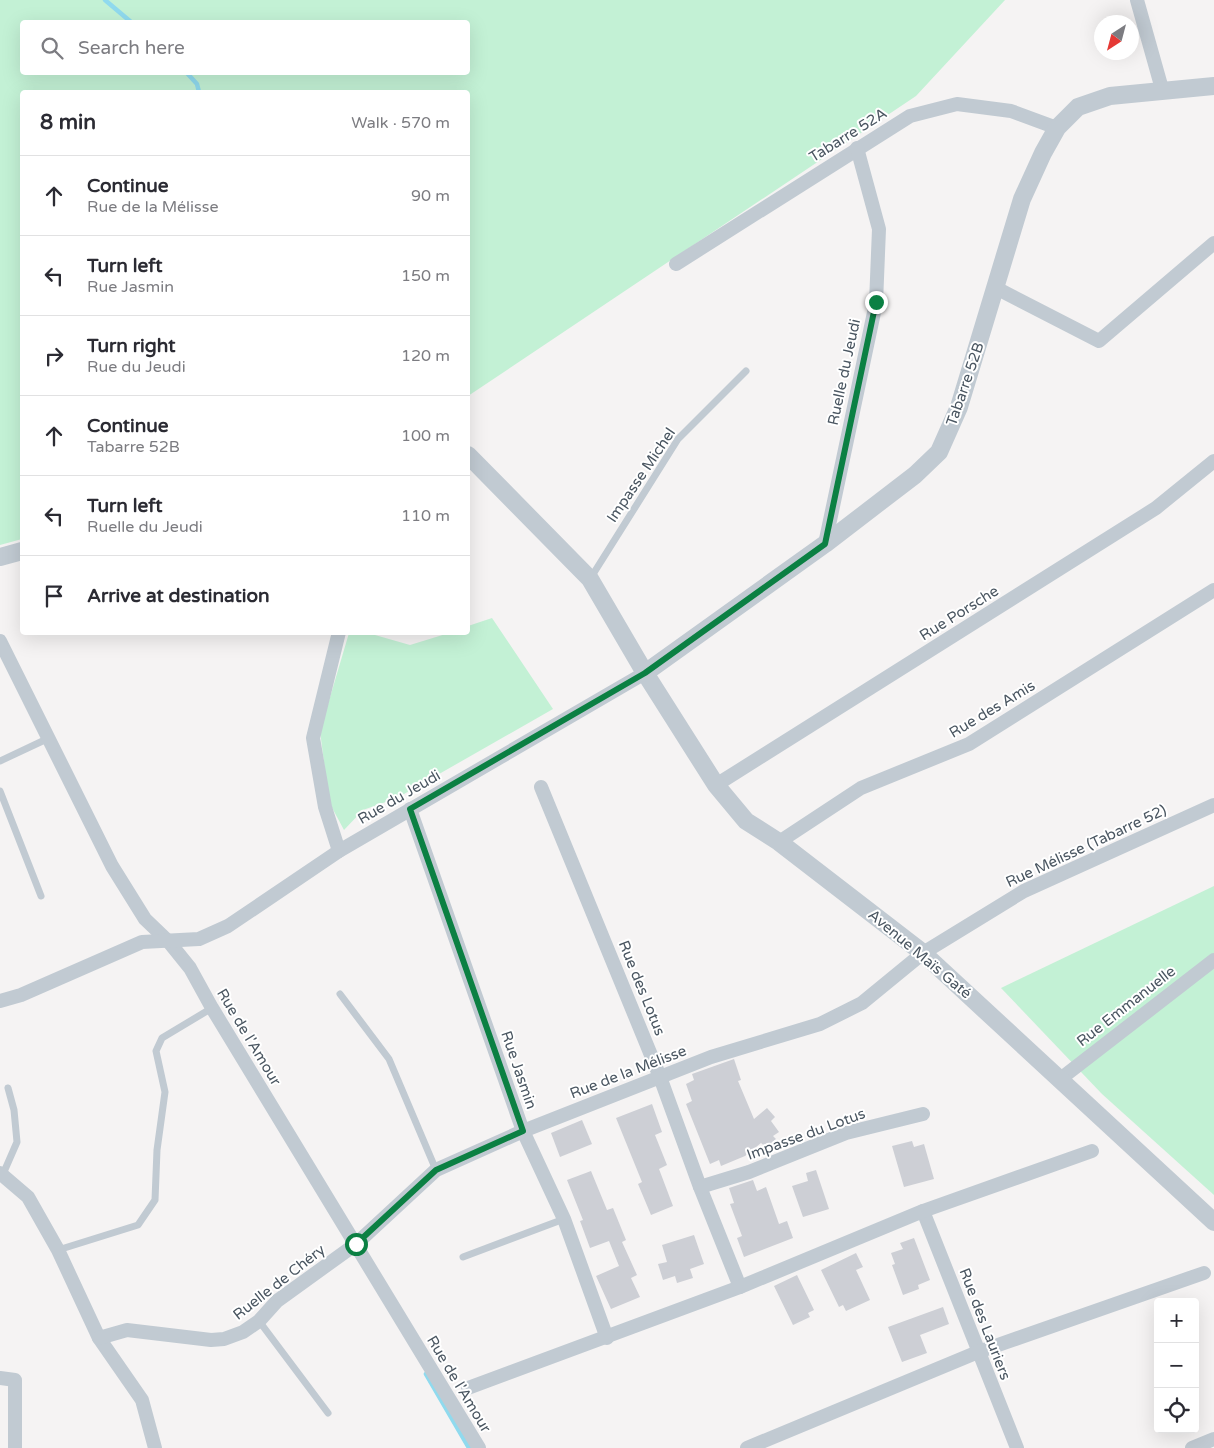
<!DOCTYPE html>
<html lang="en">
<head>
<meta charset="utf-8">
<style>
  body { margin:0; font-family:"Varela Round",sans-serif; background:#f7f7f7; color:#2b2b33 }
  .controls { position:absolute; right:15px; bottom:15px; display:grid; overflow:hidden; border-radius:5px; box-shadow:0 5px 20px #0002 }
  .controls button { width:45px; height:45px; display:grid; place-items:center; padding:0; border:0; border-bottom:1px solid #e1e1e2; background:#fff; color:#2b2b33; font:25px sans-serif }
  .compass { position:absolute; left:1094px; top:15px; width:45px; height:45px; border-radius:50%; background:#fff; box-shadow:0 5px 20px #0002; rotate:216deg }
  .stop { position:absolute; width:15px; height:15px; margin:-11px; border:4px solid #0b8043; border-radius:50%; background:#fff }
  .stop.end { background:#0b8043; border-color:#fff; box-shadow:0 1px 5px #0008 }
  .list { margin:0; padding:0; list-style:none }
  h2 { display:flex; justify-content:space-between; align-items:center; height:65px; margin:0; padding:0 20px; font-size:21px }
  h2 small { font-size:16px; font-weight:400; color:#7c7c81 }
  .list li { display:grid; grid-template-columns:32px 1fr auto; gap:15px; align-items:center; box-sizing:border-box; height:80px; padding:0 20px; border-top:1px solid #e1e1e2 }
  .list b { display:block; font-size:19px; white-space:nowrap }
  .list p { margin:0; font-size:16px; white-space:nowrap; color:#7c7c81 }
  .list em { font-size:16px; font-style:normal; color:#7c7c81 }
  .icon { flex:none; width:28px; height:28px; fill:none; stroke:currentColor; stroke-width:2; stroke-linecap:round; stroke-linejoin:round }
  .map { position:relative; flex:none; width:1214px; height:1448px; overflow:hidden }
  .search { position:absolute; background:#fff; box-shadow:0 5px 20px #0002; left:20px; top:20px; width:450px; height:55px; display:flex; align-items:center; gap:12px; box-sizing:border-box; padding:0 18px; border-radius:5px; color:#7c7c81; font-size:19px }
  .panel { position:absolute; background:#fff; box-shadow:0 5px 20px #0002; left:20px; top:90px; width:450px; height:545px; border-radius:5px }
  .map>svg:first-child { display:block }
  .green { fill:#c3f1d5; fill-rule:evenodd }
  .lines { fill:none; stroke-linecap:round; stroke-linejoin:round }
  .stream { stroke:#90daee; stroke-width:4.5 }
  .building { fill:#cdcfd5 }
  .service { stroke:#c1cad2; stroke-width:7 }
  .minor { stroke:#c1cad2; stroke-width:14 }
  .tertiary { stroke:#c1cad2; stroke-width:18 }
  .route { stroke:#0b8043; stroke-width:6 }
  .labels { text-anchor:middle; stroke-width:4; stroke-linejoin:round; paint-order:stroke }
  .street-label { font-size:15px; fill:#4a5661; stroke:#fff }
</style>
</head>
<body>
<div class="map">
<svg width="1214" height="1448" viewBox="0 0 1214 1448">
  <rect width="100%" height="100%" fill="#f5f3f3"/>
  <g class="green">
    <path d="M0,0H1005L916,96L468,396V92H22V539L0,545ZM22,22H468V72H22Z"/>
    <path d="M492,618L553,709L397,798L363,810L344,830L329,802L320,731L349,633H368L410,645L449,633L468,632V626Z"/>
    <path d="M1214,886V1195L1102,1094L1001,988Z"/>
  </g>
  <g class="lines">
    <g class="stream">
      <path d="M105,0L131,22"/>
      <path d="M186,72L197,84L199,92"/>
      <path d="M426,1374L469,1448"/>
    </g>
  </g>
  <g class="building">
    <path d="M734,1059L741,1080L738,1081L754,1119L767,1108L775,1117L771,1121L779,1132L773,1136L776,1139L766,1147L761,1143L745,1156L721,1166L719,1160L710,1164L686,1104L692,1101L686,1084L694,1080L692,1074Z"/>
    <path d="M652,1104L662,1132L655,1135L667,1165L659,1169L673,1206L651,1215L638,1184L642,1182L616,1118Z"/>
    <path d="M582,1120L592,1144L560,1157L551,1133Z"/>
    <path d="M912,1141L914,1147L924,1144L934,1179L904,1187L892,1146Z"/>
    <path d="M816,1170L829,1209L803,1217L792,1186L808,1181L806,1173Z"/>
    <path d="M591,1171L607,1210L613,1208L626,1240L622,1242L637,1275L631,1278L640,1297L611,1309L596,1276L619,1266L609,1241L590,1248L580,1221L583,1220L567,1180Z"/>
    <path d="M753,1180L757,1191L766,1187L779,1224L787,1221L793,1238L744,1257L737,1238L742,1236L730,1204L734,1203L729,1188Z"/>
    <path d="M694,1235L704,1264L690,1269L693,1278L677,1283L675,1276L663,1280L658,1264L667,1262L662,1245Z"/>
    <path d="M914,1238L930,1280L918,1285L919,1289L903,1295L892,1265L895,1264L891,1253L903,1249L900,1243Z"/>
    <path d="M856,1253L863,1267L856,1270L870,1300L846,1311L843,1305L839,1307L821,1270Z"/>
    <path d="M797,1275L814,1310L808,1313L810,1317L793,1325L774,1286Z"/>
    <path d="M943,1307L949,1324L920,1335L927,1353L902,1362L888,1327Z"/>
  </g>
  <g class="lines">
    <g class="service">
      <path d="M590,579L678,439L746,371"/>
      <path d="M0,761L49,738"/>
      <path d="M0,791L41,896"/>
      <path d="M340,994L389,1059L436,1170"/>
      <path d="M3,1174L17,1142L14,1110L8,1088"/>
      <path d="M58,1250L138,1225L155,1200L157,1150L165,1092L156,1051L162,1038L212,1008"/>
      <path d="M463,1257L564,1219"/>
      <path d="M259,1321L328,1413"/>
    </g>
    <g class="minor">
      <path d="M1137,0L1162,89"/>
      <path d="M676,264L910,116L957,104L1011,111L1057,128"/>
      <path d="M996,288L1099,341L1214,243"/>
      <path d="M825,544L876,303L879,229L857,148"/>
      <path d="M0,641L112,866L145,919L169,942L190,968L212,1008L479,1448"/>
      <path d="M716,785L1156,508L1214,461"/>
      <path d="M541,787L660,1077L700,1187L740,1287"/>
      <path d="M410,809L523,1131L564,1219L607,1338"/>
      <path d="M779,842L861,788L969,744L1214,590"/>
      <path d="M339,851L325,807L313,738L339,632"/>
      <path d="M0,1001L21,995L142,942L199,939L228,926L339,851L645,673"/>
      <path d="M1059,1080L1214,960"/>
      <path d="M0,1173L28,1197L58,1250L99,1338L142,1400L155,1448"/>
      <path d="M700,1187L749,1172L846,1133L923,1114"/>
      <path d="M923,1211L1017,1448"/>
      <path d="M99,1338L127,1330L211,1340L224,1339L243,1332L259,1321L277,1301L356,1244L436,1170L523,1131L711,1057L820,1024L862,1003L923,953L1024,891L1214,805"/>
      <path d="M0,1378L15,1380V1448"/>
      <path d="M468,1388L740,1287L923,1211L1092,1151"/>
      <path d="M747,1448L978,1352L1204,1273"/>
      <path d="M1192,1448L1214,1439"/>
    </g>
    <g class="tertiary">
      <path d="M468,455L590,579L645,673L716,785L746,821L779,842L923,953L1214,1222"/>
      <path d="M0,557L22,551"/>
      <path d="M645,673L825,544L915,475L939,452L959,407L1022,199L1043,153L1057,128L1078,107L1110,96L1214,86"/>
    </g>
  </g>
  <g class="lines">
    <path class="route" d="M356,1244L436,1170L523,1131L410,809L645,673L825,544L876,302"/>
  </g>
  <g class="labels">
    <g class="street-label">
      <text transform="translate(848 135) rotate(-32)" y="5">Tabarre 52A</text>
      <text transform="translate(844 372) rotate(-78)" y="5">Ruelle du Jeudi</text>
      <text transform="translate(965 384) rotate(-71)" y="5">Tabarre 52B</text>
      <text transform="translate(641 475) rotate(-56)" y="5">Impasse Michel</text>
      <text transform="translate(959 613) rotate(-32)" y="5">Rue Porsche</text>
      <text transform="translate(992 709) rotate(-31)" y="5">Rue des Amis</text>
      <text transform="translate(399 797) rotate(-30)" y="5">Rue du Jeudi</text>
      <text transform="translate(1086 846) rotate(-25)" y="5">Rue Mélisse (Tabarre 52)</text>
      <text transform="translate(920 954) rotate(40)" y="5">Avenue Maïs Gaté</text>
      <text transform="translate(642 988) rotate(68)" y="5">Rue des Lotus</text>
      <text transform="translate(1126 1006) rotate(-38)" y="5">Rue Emmanuelle</text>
      <text transform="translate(249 1037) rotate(59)" y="5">Rue de l'Amour</text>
      <text transform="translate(519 1070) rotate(71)" y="5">Rue Jasmin</text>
      <text transform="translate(628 1072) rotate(-21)" y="5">Rue de la Mélisse</text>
      <text transform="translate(806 1134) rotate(-20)" y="5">Impasse du Lotus</text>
      <text transform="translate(279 1282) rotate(-38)" y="5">Ruelle de Chéry</text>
      <text transform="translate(985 1324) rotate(69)" y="5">Rue des Lauriers</text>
      <text transform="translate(459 1384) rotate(59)" y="5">Rue de l'Amour</text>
    </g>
  </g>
</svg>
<div class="controls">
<button>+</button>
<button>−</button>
<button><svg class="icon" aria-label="locate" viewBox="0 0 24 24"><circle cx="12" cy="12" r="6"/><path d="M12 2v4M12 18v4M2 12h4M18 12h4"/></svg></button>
</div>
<svg class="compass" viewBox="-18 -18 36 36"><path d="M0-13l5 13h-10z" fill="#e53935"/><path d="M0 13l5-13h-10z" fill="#7c7c81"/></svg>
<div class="stop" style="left:356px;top:1244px"></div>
<div class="stop end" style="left:876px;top:302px"></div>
<div class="search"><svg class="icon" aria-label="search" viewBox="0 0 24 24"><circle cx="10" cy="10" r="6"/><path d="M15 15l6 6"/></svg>Search here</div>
<section class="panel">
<h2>8 min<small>Walk · 570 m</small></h2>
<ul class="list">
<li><svg class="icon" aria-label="ahead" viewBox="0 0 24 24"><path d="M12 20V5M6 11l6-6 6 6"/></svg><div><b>Continue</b><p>Rue de la Mélisse</p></div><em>90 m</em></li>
<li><svg class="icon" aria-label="left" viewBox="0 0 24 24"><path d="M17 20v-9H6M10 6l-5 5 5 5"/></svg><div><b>Turn left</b><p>Rue Jasmin</p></div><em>150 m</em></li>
<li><svg class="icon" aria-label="right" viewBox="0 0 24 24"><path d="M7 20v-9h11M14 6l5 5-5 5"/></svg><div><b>Turn right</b><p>Rue du Jeudi</p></div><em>120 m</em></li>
<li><svg class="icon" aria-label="ahead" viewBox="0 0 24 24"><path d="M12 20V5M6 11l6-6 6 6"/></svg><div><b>Continue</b><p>Tabarre 52B</p></div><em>100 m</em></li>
<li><svg class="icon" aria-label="left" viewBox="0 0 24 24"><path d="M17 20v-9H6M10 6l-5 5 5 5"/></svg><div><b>Turn left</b><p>Ruelle du Jeudi</p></div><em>110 m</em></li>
<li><svg class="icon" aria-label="arrive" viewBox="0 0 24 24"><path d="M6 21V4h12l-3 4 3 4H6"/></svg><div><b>Arrive at destination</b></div></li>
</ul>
</section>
</div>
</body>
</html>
